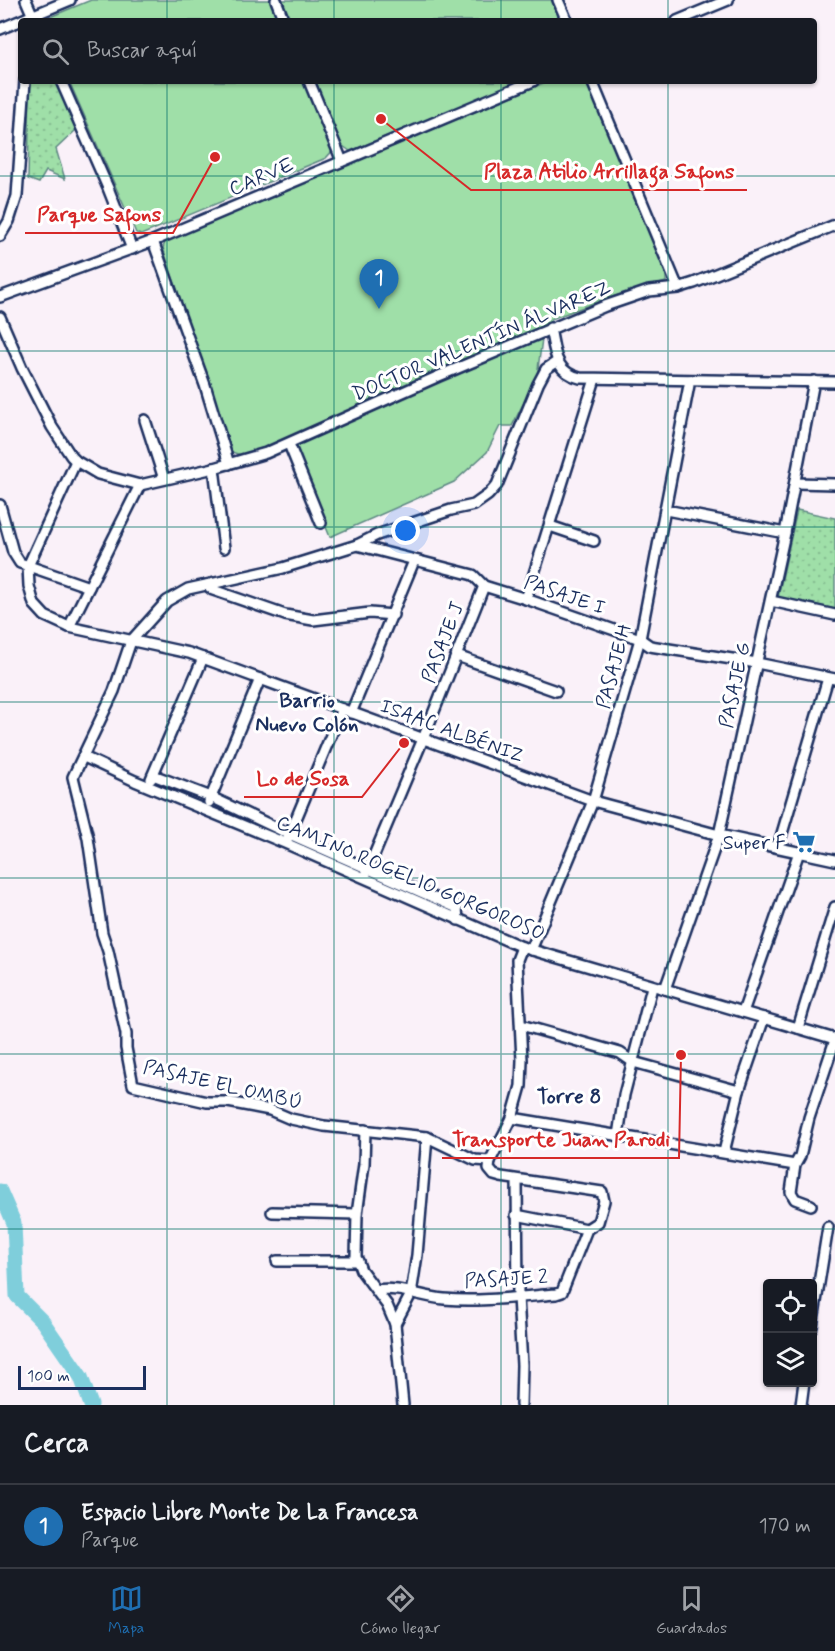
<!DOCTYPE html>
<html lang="es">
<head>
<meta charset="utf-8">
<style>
  body { margin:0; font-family:Mynerve,sans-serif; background:#242831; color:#f1f3f6 }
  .controls { position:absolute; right:18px; bottom:18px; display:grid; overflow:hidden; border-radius:6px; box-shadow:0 2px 4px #0004 }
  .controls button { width:54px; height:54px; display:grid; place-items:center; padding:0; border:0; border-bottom:2px solid #363941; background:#171b24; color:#f1f3f6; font:30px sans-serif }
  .scale { position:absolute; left:18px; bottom:15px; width:128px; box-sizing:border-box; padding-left:6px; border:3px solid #1b2f5e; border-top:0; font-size:16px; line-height:21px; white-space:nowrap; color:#1b2f5e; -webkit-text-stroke:4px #fff; paint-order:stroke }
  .you { position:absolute; left:406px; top:531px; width:21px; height:21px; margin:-15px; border:4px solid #fff; border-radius:50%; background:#1a73e8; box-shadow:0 0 0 9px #1a73e833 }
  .badge { display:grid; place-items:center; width:39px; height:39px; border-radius:50%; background:#1f6fb2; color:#fff; font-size:20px; font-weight:700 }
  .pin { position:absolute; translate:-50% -50px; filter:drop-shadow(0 2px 3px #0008) }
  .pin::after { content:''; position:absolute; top:32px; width:21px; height:18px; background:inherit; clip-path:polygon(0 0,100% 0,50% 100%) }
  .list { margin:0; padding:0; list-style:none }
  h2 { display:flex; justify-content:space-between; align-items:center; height:78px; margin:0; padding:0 24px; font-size:26px }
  h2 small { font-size:20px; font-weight:400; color:#9ea1a6 }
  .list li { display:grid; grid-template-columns:39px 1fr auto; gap:18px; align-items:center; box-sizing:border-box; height:84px; padding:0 24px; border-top:2px solid #363941 }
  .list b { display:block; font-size:22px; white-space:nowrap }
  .list p { margin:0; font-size:20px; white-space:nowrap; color:#9ea1a6 }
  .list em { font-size:20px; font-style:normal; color:#9ea1a6 }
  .icon { flex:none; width:33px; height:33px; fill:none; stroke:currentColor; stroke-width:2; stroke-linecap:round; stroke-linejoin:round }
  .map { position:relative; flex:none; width:835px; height:1405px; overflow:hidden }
  .search { position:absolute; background:#171b24; box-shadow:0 2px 4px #0004; left:18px; right:18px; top:18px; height:66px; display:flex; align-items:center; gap:15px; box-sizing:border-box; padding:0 21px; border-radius:6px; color:#9ea1a6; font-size:22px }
  .sheet { height:162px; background:#171b24 }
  nav { display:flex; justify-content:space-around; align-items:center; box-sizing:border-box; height:84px; border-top:2px solid #363941; background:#171b24; font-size:16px; color:#9ea1a6 }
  nav a { display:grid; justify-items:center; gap:3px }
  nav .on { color:#1f6fb2 }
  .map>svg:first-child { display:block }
  .grass { fill:url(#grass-dots); stroke:#5d8783; stroke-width:1.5 }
  .park { fill:#9fdfa8; stroke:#5d8783; stroke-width:1.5 }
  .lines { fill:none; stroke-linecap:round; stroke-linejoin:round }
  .river { stroke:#7fcedb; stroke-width:15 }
  .minor-casing { stroke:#1b2f5e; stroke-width:14 }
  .minor { stroke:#fff; stroke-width:9 }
  .grid { fill:none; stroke:#0f766e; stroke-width:1.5; stroke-opacity:0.55 }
  .labels { text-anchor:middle; stroke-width:6; stroke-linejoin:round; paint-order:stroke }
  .street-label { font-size:20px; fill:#1b2f5e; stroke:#fff }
  .poi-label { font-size:20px; fill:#1b2f5e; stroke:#fff; text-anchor:end }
  .neighbourhood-label { font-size:21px; font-weight:bold; fill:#1b2f5e; stroke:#fff }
  .leader { fill:none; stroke:#d62828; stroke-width:2 }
  .callout-dot { fill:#d62828; stroke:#fff; stroke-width:2 }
  .callout-label { font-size:21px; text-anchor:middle; font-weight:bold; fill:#d62828; stroke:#fff; stroke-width:6; stroke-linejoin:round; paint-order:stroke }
</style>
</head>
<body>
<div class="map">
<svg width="835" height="1405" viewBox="0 0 835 1405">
  <defs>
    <pattern id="grass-dots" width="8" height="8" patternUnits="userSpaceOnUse" patternTransform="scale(1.5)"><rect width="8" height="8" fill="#9fdfa8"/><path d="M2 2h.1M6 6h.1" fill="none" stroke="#88c093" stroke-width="1.8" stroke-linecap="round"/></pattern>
  </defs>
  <rect width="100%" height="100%" fill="#faf1f9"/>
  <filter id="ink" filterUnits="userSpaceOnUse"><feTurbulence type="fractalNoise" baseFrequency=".0167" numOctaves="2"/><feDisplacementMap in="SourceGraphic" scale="12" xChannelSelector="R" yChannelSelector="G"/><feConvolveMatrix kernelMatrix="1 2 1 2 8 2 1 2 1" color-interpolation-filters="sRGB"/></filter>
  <g filter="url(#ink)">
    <g class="grass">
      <path d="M30,81H56L77,129L56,149L65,179L46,171L39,183L28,179Z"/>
      <path d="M797,510L835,518V609L778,597Z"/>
    </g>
    <g class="park">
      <path d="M91,0H271L280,21H45L50,17Z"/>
      <path d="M281,0H552L561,21H290Z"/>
      <path d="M69,81H305L334,149L326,158L141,235L136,233Z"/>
      <path d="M315,81H522L350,151L340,144Z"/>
      <path d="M548,81H586L666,274V282L605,299L551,319L542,339L537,376L512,426H500L487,452L454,482L330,537L290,437L243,456L232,452L163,248L165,242Z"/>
    </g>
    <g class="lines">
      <path class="river" d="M0,1191L14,1223L17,1296L43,1322L81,1377L91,1405"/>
      <g class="minor-casing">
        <g id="minor">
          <path d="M26,0L35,21"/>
          <path d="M276,0L284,21"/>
          <path d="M558,0L567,21"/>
          <path d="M677,21L728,0"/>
          <path d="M0,29L70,0"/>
          <path d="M61,81L108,188L132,249"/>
          <path d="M309,81L342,161"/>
          <path d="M592,81L678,288"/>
          <path d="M0,236L9,221L17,196L25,81"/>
          <path d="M153,241L205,385L229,464"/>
          <path d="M0,297L153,241L533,81"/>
          <path d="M0,317L22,368L52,427L71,456L76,461L98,474L140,485L214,468L266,453L439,376L605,306L649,291L678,288L694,283L835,225"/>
          <path d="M550,328C555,351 554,372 580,378L835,382"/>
          <path d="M145,420L164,479"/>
          <path d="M289,444L321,523"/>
          <path d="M76,461L28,566L29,586L34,604L45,616L69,627L189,653L593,801L719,835L835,860"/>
          <path d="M214,468L224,548"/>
          <path d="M795,483L835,484"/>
          <path d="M0,505L13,552L20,563L89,587"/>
          <path d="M666,510L785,533"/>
          <path d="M550,526L594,541"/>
          <path d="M357,545L473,575L484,586L526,599L640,639L650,646L757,663L835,679"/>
          <path d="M207,585L213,590L285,615L313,620L370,613L393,615"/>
          <path d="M526,599L595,379"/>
          <path d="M771,601L835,615"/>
          <path d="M69,627L140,485"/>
          <path d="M457,656L556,691"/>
          <path d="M351,713L414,561"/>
          <path d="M84,757L135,781L285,843L522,947L835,1039"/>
          <path d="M153,775L211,797L289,834L457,908L458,920"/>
          <path d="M151,779L203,658"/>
          <path d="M209,802L260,679"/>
          <path d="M288,838L342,709"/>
          <path d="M778,847L828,678"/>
          <path d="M367,872L423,739L484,586"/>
          <path d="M531,950L593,801L640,639L690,380"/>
          <path d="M665,989L719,835L785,533L814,381"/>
          <path d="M743,1012L799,852"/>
          <path d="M521,1025L620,1053L633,1062L739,1091"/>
          <path d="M798,1028L835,907"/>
          <path d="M512,1118L795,1165"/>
          <path d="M365,1130L364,1164L357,1214L356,1257L361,1270L387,1305L395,1324L403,1405"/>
          <path d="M618,1136L624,1095L652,987"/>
          <path d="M724,1152L739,1091L764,1018"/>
          <path d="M490,1161L475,1160L427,1137L324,1126L291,1119L270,1110L228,1102H207L133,1085L126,1048V1034L108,951L102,933L88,838L73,777L114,691L131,641L167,601L188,589L283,568L357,545L377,535L451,510L474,505L488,495L497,485L538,384L546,369L558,361"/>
          <path d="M517,1180L518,1297L522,1365L521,1405"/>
          <path d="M811,1205L795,1199L791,1192L795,1165L800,1156L809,1118L835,1040"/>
          <path d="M272,1212L357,1214"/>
          <path d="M516,1215L587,1229"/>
          <path d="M277,1261H358"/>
          <path d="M376,1290C398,1286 422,1297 444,1299C481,1302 519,1297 556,1294L562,1292L587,1229L598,1222L604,1201L602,1192L501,1177L494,1175L489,1169L490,1161L512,1118L521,1086L522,1060L517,960L522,947"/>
          <path d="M395,1324L411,1294L417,1255L427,1137"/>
          <path d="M812,1327L828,1227"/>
          <path d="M801,1405L804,1382"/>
        </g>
      </g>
      <use href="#minor" class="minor"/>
    </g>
  </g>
  <path class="grid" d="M167,0V21M334,0V21M501,0V21M668,0V21M167,81V1405M334,81V1405M501,81V1405M668,81V1405M0,176H835M0,351H835M0,527H835M0,702H835M0,878H835M0,1054H835M0,1229H835"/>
  <defs>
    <g id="supermarket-bare" transform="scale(1.8)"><path d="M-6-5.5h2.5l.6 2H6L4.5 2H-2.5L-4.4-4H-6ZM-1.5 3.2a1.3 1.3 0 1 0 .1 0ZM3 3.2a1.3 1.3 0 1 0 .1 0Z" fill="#1f6fb2" stroke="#fff" stroke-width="2.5" paint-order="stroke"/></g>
  </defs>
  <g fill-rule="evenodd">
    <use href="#supermarket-bare" x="804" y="842"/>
  </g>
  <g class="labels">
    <g class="street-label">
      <text transform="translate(261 176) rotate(-23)" y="7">CARVE</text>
      <text transform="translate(481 340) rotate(-23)" y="7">DOCTOR VALENTÍN ÁLVAREZ</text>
      <text transform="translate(565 594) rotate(19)" y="7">PASAJE I</text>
      <text transform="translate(442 642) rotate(-69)" y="7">PASAJE J</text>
      <text transform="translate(613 666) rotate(-75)" y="7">PASAJE H</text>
      <text transform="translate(734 685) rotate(-78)" y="7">PASAJE G</text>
      <text transform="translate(452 730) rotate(20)" y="7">ISAAC ALBÉNIZ</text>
      <text transform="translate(411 877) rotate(23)" y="7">CAMINO ROGELIO GORGOROSO</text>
      <text transform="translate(223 1084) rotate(13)" y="7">PASAJE EL OMBÚ</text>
      <text transform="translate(506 1278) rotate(-3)" y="7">PASAJE 2</text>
    </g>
    <g class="poi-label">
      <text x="786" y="849">Super F</text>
    </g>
    <g class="neighbourhood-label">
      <text x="307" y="707">Barrio<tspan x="307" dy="24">Nuevo Colón</tspan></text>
      <text x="569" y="1103">Torre 8</text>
    </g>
  </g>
  <path class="leader" d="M381 119L471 190H747M215 157L173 233H25M404 743L362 797H244M681 1055L679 1158H442"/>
  <g class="callout-dot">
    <circle cx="381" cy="119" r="6"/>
    <circle cx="215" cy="157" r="6"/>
    <circle cx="404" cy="743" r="6"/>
    <circle cx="681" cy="1055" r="6"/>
  </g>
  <g class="callout-label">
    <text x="609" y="178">Plaza Atilio Arrillaga Safons</text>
    <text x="99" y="221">Parque Safons</text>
    <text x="303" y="785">Lo de Sosa</text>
    <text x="561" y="1146">Transporte Juan Parodi</text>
  </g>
</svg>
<div class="controls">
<button><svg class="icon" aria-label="locate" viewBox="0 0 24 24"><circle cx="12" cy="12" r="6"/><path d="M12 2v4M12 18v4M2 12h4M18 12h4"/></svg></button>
<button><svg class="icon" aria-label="layers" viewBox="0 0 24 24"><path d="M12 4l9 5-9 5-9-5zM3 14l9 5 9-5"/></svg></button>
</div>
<div class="scale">100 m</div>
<div class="you"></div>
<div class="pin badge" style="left:379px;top:309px">1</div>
<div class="search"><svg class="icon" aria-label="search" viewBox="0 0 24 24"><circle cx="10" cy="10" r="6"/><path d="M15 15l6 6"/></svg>Buscar aquí</div>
</div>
<section class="sheet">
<h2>Cerca<small></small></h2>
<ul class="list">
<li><span class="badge">1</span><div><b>Espacio Libre Monte De La Francesa</b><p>Parque</p></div><em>170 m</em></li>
</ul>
</section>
<nav>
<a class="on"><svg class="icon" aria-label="map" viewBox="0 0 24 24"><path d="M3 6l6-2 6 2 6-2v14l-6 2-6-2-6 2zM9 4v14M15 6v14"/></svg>Mapa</a>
<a><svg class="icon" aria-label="directions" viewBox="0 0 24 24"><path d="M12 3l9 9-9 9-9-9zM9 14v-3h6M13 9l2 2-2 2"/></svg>Cómo llegar</a>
<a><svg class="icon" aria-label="saved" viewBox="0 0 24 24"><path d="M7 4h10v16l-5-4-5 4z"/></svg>Guardados</a>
</nav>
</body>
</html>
